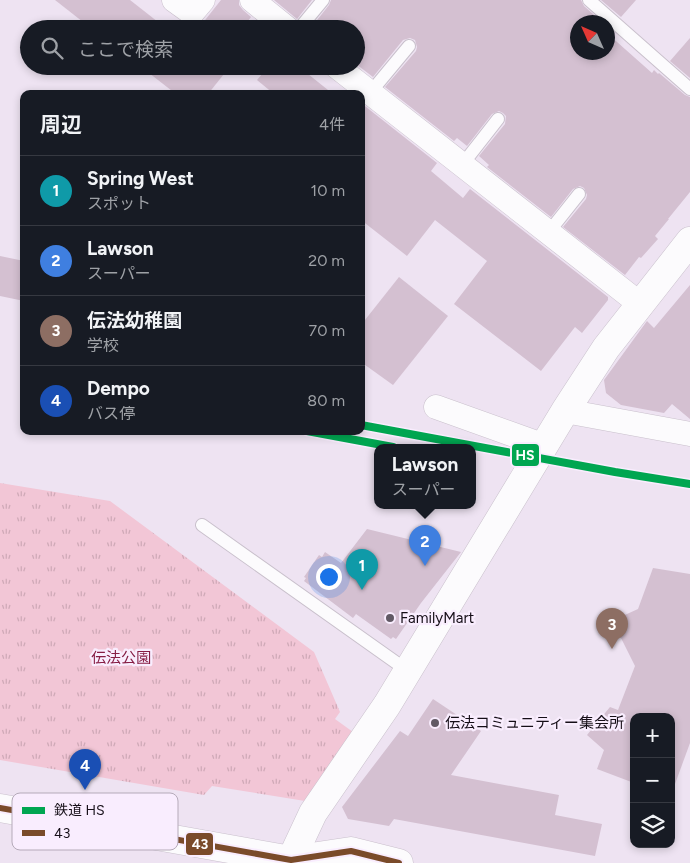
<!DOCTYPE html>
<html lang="ja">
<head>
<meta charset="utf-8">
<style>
  body { margin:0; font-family:Figtree,"Noto Sans JP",sans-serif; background:#20242c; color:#f1f3f6 }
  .controls { position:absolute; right:15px; bottom:15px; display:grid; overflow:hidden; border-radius:10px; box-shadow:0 2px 8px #0003 }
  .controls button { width:45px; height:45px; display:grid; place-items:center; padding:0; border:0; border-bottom:1px solid #363941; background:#171b24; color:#f1f3f6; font:25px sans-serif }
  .compass { position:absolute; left:570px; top:15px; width:45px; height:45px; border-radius:50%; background:#171b24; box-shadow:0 2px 8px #0003; rotate:315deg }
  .you { position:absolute; left:328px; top:576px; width:18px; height:18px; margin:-12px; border:4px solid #fff; border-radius:50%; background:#1a73e8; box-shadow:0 0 0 8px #1a73e833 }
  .badge { display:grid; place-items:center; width:32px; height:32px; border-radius:50%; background:#0b8043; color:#fff; font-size:16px; font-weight:700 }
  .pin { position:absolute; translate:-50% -41px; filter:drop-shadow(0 1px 2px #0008) }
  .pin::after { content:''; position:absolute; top:26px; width:18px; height:15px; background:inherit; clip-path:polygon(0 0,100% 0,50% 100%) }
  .popup { position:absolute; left:374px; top:444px; width:102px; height:65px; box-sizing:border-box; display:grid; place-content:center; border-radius:10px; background:#171b24; filter:drop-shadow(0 1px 4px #0005); font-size:16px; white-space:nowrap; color:#9ea1a6 }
  .popup b { font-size:19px; color:#f1f3f6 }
  .popup::after { content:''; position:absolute; left:50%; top:100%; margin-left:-10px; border:10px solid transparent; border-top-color:#171b24 }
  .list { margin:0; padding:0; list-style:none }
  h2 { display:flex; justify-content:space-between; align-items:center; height:65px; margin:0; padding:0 20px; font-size:21px }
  h2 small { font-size:16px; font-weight:400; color:#9ea1a6 }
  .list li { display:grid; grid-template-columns:32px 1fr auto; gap:15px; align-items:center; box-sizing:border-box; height:70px; padding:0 20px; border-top:1px solid #363941 }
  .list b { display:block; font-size:19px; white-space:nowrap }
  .list p { margin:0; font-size:16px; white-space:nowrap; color:#9ea1a6 }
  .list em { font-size:16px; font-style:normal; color:#9ea1a6 }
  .icon { flex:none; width:28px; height:28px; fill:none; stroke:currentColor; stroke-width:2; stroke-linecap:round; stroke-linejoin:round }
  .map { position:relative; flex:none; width:690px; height:863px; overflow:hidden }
  .search { position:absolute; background:#171b24; box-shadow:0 2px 8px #0003; left:20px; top:20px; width:345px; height:55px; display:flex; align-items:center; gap:12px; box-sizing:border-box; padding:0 18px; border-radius:28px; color:#9ea1a6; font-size:19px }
  .panel { position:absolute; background:#171b24; box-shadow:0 2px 8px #0003; left:20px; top:90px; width:345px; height:345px; border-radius:10px }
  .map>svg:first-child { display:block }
  .grass { fill:url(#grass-tufts) }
  .building { fill:#d4c0d1 }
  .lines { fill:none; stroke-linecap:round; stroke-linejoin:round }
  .service-casing { stroke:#c9c0cc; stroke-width:14 }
  .minor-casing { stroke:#c9c0cc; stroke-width:25 }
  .tertiary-casing { stroke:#c9c0cc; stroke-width:29 }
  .trunk-casing { stroke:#c9c0cc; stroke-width:29 }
  .service { stroke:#fcfbfd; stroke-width:12 }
  .minor { stroke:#fcfbfd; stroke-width:24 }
  .tertiary { stroke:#fcfbfd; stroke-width:28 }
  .trunk { stroke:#fcfbfd; stroke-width:28 }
  .bus-1-casing { stroke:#f9edfe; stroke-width:10 }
  .bus-1 { stroke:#7a4b2a; stroke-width:6 }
  .rail-1-casing { stroke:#f9edfe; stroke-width:11 }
  .rail-1 { stroke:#00a651; stroke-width:8 }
  .poi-dot { fill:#615964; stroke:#f9edfe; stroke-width:2 }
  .labels { text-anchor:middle; stroke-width:4.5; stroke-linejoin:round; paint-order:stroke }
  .poi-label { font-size:15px; fill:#150e17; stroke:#f9edfe; text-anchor:start }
  .park-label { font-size:15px; fill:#861d44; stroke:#f9edfe }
  .key { fill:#f9edfe; stroke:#b5aab9; stroke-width:1 }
  .key-label { font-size:14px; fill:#150e17 }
  .line-badge { stroke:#f9edfe; stroke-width:2 }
  .badge-label { font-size:14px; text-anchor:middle; font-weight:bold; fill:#fff }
</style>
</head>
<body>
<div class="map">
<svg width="690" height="863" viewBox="0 0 690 863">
  <defs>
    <pattern id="grass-tufts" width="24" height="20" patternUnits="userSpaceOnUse" patternTransform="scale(1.25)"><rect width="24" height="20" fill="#f2c6d6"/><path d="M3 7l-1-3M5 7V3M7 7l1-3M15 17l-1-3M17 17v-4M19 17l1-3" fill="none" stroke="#cfa9b7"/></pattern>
  </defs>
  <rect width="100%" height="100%" fill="#eee3f2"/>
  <path class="grass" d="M0,483L110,501L314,652L340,712L335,719L353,732L305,801L212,786L204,795L0,760Z"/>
  <g class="building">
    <path d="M55,0H130L167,29H92Z"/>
    <path d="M221,0H239V5L243,10L251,17L242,29H198Z"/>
    <path d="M274,0H312L297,19Z"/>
    <path d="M331,0H581L584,6L602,22H578V52H608V34L652,73L654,70L658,74L659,73L685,95L690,97V192L668,219H669L655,236L658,239L641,258L639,257L625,275L563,227L586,199L587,195L584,188L580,186L573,189L551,217L487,167L489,165L479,156L505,124L506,116L503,113L499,111L492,114L467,146L457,138L454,141L385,87L416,51L417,47L415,40L410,38L403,40L373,77L356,64V29H310L329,5Z"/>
    <path d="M601,0H636L621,17Z"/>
    <path d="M690,38V78L670,61Z"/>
    <path d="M140,66H215L224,74L208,94H176Z"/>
    <path d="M269,66H298L333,94H274L257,80Z"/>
    <path d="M361,103L437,163L431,171L463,198L470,189L608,297V300L582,333L575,327L541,371L454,304L487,261L435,220L407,256L361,220Z"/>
    <path d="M0,256L24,261V301L0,296Z"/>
    <path d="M399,277L448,316L393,385L361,362V325Z"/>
    <path d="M690,285V419L672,404L664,413L621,405L606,393L604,380L647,321L654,328Z"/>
    <path d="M367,529L461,552L421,603L396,639L393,637L391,639L356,614L353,618L304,581L306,578L304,577L319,555L322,557L325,552L341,563Z"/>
    <path d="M653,568L690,574V743L671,795V717H634V783L597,769L604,750L587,735L610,707L618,710L635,666L621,638L596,628L638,609Z"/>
    <path d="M433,699L481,731L451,775L559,795L555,815L602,824L595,856L394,819L389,826L348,819L342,807L400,731L408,736Z"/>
  </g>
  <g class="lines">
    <g class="service-casing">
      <g id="service">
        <path d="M589,0L690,89"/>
        <path d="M299,29L323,0"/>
        <path d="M370,93L409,46"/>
        <path d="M462,165L498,119"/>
        <path d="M548,233L579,194"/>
        <path d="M202,525L408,671"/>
      </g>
    </g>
    <g class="minor-casing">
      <g id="minor">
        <path d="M174,0L192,13L203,0"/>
        <path d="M252,0L288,29"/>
        <path d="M336,66L640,304"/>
        <path d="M436,407L545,446"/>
        <path d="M565,411L690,434"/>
      </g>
    </g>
    <g class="tertiary-casing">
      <path id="tertiary" d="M291,860L313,813L387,705L565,411L606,348L690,241"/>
    </g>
    <g class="trunk-casing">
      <path id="trunk" d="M0,808L291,860L351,851L399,863"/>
    </g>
    <use href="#service" class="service"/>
    <use href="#minor" class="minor"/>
    <use href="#tertiary" class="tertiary"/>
    <use href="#trunk" class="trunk"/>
    <g class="bus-1-casing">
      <path id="bus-1" d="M0,808L291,860L351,851L399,863"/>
    </g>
    <use href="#bus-1" class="bus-1"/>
    <g class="rail-1-casing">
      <g id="rail-1">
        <path d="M361,425L615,472L690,484"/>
        <path d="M307,431L393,447"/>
      </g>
    </g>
    <use href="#rail-1" class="rail-1"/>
  </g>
  <g class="poi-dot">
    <circle cx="390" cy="618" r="5"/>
    <circle cx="435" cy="723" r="5"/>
  </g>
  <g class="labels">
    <g class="poi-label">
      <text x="400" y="623">FamilyMart</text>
      <text x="445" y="728">伝法コミュニティー集会所</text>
    </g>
    <g class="park-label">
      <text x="121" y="663">伝法公園</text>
    </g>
  </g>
  <rect x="12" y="793" width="166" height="57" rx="8" class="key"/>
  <rect x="22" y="807" width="23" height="7" fill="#00a651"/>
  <rect x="22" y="830" width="23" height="6" fill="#7a4b2a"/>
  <g class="key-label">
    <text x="54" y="815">鉄道 HS</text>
    <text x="54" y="838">43</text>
  </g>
  <g class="line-badge">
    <rect x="511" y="443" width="29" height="24" rx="5" fill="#00a651"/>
    <rect x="185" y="832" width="29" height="24" rx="5" fill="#7a4b2a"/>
  </g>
  <g class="badge-label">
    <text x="525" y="460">HS</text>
    <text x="200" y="849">43</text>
  </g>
</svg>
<div class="controls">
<button>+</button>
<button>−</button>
<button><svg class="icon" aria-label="layers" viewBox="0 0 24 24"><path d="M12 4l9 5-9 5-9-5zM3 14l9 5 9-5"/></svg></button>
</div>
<svg class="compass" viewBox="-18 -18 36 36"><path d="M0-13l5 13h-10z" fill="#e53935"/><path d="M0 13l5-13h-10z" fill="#9ea1a6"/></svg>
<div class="you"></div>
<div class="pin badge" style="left:362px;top:590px;background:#0f9aa8">1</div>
<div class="pin badge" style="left:425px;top:566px;background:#3f7fe0">2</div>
<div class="popup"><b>Lawson</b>スーパー</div>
<div class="pin badge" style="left:612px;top:649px;background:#8d6e63">3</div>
<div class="pin badge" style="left:85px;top:790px;background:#1a4fb4">4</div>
<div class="search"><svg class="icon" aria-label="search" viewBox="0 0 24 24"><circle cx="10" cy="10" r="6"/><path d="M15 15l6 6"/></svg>ここで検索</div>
<section class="panel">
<h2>周辺<small>4件</small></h2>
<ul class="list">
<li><span class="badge" style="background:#0f9aa8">1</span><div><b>Spring West</b><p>スポット</p></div><em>10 m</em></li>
<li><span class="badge" style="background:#3f7fe0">2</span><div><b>Lawson</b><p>スーパー</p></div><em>20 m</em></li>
<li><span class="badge" style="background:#8d6e63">3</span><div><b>伝法幼稚園</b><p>学校</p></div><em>70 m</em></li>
<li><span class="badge" style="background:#1a4fb4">4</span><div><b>Dempo</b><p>バス停</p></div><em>80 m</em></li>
</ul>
</section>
</div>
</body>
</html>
